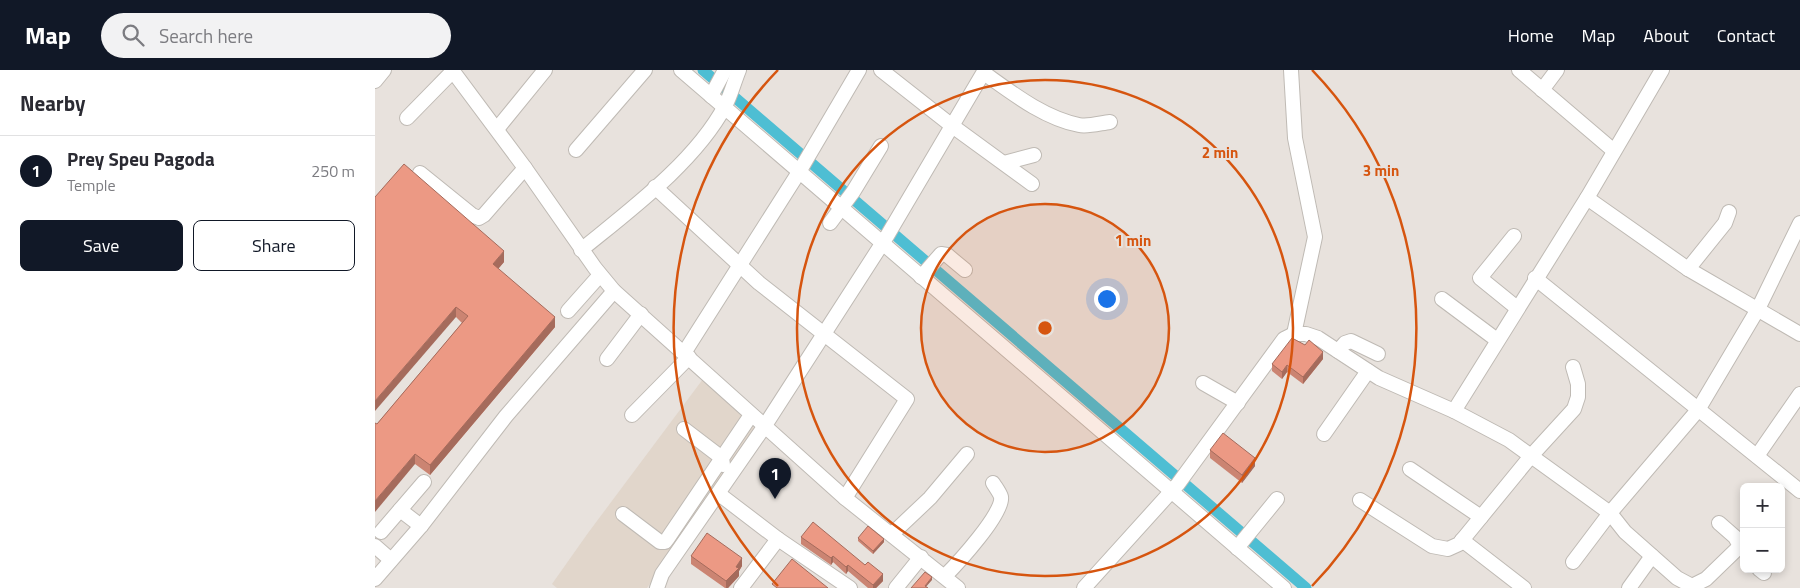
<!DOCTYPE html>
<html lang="en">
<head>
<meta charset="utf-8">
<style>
  body { margin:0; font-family:"Titillium Web",sans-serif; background:#f2f2f3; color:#2b2b33 }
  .controls { position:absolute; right:15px; bottom:15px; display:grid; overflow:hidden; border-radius:8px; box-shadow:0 2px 8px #0003 }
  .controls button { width:45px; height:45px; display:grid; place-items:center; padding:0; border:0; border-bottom:1px solid #e1e1e2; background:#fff; color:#2b2b33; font:25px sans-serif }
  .you { position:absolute; left:731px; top:228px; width:18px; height:18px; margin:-12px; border:4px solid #fff; border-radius:50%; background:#1a73e8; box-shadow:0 0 0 8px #1a73e833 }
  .badge { display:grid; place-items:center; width:32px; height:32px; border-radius:50%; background:#111827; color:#fff; font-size:16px; font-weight:700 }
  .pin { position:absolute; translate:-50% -41px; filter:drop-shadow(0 1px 2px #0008) }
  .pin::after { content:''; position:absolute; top:26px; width:18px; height:15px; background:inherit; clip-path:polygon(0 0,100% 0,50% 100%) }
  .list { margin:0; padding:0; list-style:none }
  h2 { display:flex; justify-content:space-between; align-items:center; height:65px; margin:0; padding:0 20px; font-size:21px }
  h2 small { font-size:16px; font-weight:400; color:#7c7c81 }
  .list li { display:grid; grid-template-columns:32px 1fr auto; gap:15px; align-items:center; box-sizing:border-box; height:70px; padding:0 20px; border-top:1px solid #e1e1e2 }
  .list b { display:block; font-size:19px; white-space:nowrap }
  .list p { margin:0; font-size:16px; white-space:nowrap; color:#7c7c81 }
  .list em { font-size:16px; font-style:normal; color:#7c7c81 }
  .actions { display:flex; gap:10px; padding:15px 20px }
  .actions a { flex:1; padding:11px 0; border:1px solid #111827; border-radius:8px; text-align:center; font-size:18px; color:#111827 }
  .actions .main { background:#111827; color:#fff }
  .icon { flex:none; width:28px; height:28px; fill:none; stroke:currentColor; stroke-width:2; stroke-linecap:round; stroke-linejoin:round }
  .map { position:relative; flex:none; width:1425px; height:518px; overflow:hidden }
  header { display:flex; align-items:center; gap:30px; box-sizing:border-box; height:70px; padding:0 25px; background:#111827; color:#fff }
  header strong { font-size:24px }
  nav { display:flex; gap:28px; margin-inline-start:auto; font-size:18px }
  .search { width:350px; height:45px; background:#f2f2f3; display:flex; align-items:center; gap:12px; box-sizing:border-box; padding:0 18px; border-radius:28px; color:#7c7c81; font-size:19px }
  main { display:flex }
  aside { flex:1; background:#fff }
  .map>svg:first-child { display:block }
  .built { fill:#e1d6cb }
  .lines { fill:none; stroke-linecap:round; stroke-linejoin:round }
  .canal { stroke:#4ebed3; stroke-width:11 }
  .minor-casing { stroke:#bfbab4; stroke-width:16 }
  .minor { stroke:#fff; stroke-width:14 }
  .wall { fill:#cb8472 }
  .shaded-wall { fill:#a56b5c }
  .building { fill:#ec9984; stroke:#a56b5c }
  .ring { fill:none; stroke:#d6550f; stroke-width:2.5 }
  .centre { fill:#d6550f; stroke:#e8e2dd; stroke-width:2.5 }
  .ring-label { font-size:15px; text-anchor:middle; font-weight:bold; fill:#d6550f; stroke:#e8e2dd; stroke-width:4; stroke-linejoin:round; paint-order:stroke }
</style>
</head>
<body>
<header>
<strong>Map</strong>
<div class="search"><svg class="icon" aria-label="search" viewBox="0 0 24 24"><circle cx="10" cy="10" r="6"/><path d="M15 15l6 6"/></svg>Search here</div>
<nav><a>Home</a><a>Map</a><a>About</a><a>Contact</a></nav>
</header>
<main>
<aside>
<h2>Nearby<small></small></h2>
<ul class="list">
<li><span class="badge">1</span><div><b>Prey Speu Pagoda</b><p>Temple</p></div><em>250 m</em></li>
</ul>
<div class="actions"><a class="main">Save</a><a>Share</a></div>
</aside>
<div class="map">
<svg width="1425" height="518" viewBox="0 0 1425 518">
  <rect width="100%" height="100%" fill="#e8e2dd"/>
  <path class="built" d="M328,309L380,359L272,518H182L177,514L213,463Z"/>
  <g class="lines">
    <path class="canal" d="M328,0L931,518"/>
    <g class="minor-casing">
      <g id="minor">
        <path d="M77,0L150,98L220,198L239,221L470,428L583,518"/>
        <path d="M306,0L909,518"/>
        <path d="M506,0L576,55L657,114"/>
        <path d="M916,0L920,68L940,167L919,264"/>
        <path d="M1144,0L1239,81"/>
        <path d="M609,3C637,23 669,48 704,55C713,57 726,53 735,52"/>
        <path d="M0,11L9,0"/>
        <path d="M1167,20L1182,0"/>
        <path d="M336,26L350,0"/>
        <path d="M32,48L78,1"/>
        <path d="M122,59L170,0"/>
        <path d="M201,80L270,0"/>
        <path d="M629,93L659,85"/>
        <path d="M45,103L97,145L104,148L109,145L150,98"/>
        <path d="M280,117L384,213L532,329L470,428"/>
        <path d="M1212,128L1313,199L1425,264"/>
        <path d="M455,153L478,122L506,76"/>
        <path d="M1139,166L1105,208L1142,238"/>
        <path d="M206,180C255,140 320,92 350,36C356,25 359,12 364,0"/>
        <path d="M1313,199L1350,153L1354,142"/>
        <path d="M546,207L566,184L572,185L590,200"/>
        <path d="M1160,208L1425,421"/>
        <path d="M1067,229L1122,270"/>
        <path d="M193,241L225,205"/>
        <path d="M963,281L970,273L976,271L1003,284"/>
        <path d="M309,283L424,102L484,0"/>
        <path d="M232,289L266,244"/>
        <path d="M828,313L863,333"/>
        <path d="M1079,341L1212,128L1287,0"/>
        <path d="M257,345L314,287"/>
        <path d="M949,364L993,301"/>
        <path d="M1382,386L1425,324"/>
        <path d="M348,395L347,388L376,345"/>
        <path d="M1035,399L1106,447"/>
        <path d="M344,424L403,469L475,518"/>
        <path d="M985,430L1057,476L1073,479L1084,474L1156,386L1199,339L1203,327V314L1198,297"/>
        <path d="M25,440L46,456"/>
        <path d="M248,444L285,472H290L293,468L347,388L309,359"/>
        <path d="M6,462L49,412"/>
        <path d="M517,464L555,428L592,384"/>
        <path d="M1087,470L1149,518"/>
        <path d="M0,476L16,490"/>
        <path d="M862,478L902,429"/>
        <path d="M1198,492L1235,443L1250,462L1302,508L1317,516L1331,509L1362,479L1364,474L1360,467L1344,453"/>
        <path d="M1384,499L1389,503"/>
        <path d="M570,506C582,494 629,443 626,427C625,423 621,418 618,413"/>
        <path d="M0,509L46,456L131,346L239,221"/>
        <path d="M282,518L287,504L389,357L512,166L610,0"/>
        <path d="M366,518L403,469"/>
        <path d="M521,518L546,487"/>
        <path d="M709,518L803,414L909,269L919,264H931L943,268L1004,308L1079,341L1134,370L1235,443L1323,340L1383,239L1425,153"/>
        <path d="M1254,518L1277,486"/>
      </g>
    </g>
    <use href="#minor" class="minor"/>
  </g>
  <g class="wall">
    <path d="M0,127L129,192L123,199L180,257L55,405L40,394L2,354L87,253L81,247Z"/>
    <path d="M948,289L928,314L912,302L907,309L897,301V294Z"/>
    <path d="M835,380L880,396L867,413L835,388Z"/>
    <path d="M426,467L508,511L501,518H493L473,501L471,504L458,492L456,495L426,474Z"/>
    <path d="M483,468L509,472L498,484L483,471Z"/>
    <path d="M316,486L367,496L364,501V506L353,518H350L316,494Z"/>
  </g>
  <g class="shaded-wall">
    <path d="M129,181V192L118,205V194Z"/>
    <path d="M81,237V247L0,341V331Z"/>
    <path d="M180,247V257L55,405V395Z"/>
    <path d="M948,282V289L928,314V307Z"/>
    <path d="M912,295V302L907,309V302Z"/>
    <path d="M40,384V394L0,442V431Z"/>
    <path d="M880,388V396L867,413V405Z"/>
    <path d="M509,469V472L498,484V481Z"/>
    <path d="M458,486V492L456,495V488Z"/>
    <path d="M367,488V496L364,501V506L353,518H351V511Z"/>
    <path d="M473,495V501L471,504V497Z"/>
    <path d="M508,504V511L501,518H498V515Z"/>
    <path d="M557,507V510L550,518V516Z"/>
  </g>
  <g class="building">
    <path d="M29,94L129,181L118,194L180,247L55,395L40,384L0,431V353L2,354L93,246L81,237L0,331V127Z"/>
    <path d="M917,268L930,275L934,270L948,282L928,307L912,295L907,302L897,294Z"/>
    <path d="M848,363L880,388L867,405L835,380Z"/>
    <path d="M438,452L490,495L493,492L508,504L498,515L473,495L471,497L458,486L456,488L426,467Z"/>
    <path d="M493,456L509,469L498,481L483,468Z"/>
    <path d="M332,463L367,488L361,497L364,498L351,511L316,486Z"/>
    <path d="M417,489L453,518H402L397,514Z"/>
    <path d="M550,502L557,507L550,516L553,518H536Z"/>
  </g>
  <circle cx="670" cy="258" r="124" fill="#d6550f" fill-opacity=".12"/>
  <g class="ring">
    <circle cx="670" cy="258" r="124"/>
    <circle cx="670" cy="258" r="248"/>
    <path d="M403 516A371 371 0 0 1 403 0M937 0A371 371 0 0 1 937 516"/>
  </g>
  <circle cx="670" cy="258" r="8" class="centre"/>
  <g class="ring-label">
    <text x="845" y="88">2 min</text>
    <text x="1006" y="106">3 min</text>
    <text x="758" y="176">1 min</text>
  </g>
</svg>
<div class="controls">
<button>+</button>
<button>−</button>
</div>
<div class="you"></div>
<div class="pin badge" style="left:400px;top:429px">1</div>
</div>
</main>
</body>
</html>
